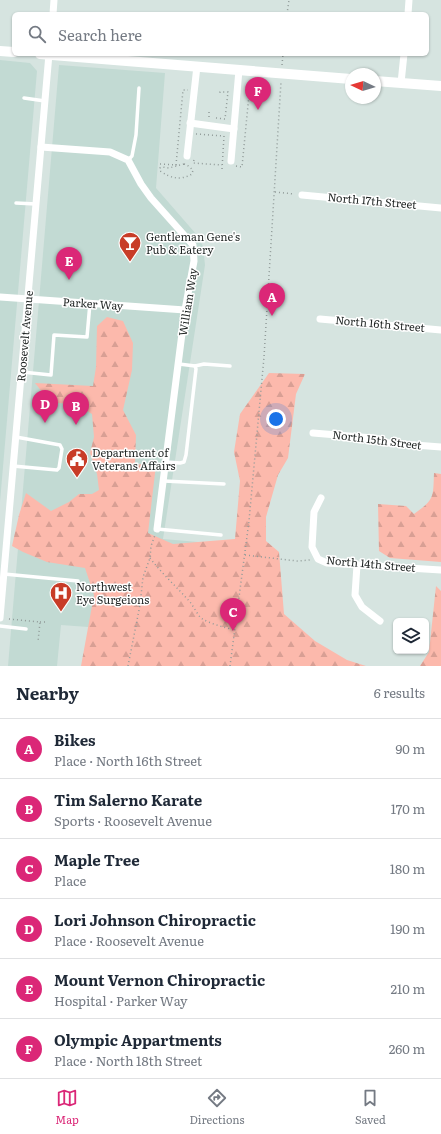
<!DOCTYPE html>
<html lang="en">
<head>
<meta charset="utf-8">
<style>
  body { margin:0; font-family:Literata,serif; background:#f6f6f7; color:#1f2937 }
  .controls { position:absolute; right:12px; bottom:12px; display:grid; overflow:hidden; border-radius:6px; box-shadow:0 1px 3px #0004 }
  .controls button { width:36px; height:36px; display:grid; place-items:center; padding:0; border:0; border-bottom:1px solid #e0e1e3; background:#fff; color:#1f2937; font:20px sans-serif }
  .compass { position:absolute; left:345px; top:68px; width:36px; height:36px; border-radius:50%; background:#fff; box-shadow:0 1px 3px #0004; rotate:274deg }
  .you { position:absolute; left:276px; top:419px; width:14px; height:14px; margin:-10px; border:3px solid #fff; border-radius:50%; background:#1a73e8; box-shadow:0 0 0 6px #1a73e833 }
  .badge { display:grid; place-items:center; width:26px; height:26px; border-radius:50%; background:#db2777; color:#fff; font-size:13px; font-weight:700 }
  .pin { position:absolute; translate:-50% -33px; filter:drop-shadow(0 1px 2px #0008) }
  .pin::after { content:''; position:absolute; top:21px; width:14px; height:12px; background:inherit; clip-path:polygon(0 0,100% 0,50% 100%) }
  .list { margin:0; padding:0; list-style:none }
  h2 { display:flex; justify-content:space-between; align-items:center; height:52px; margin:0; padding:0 16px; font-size:17px }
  h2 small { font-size:13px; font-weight:400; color:#747a83 }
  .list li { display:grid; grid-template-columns:26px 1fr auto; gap:12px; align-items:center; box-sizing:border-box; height:60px; padding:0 16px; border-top:1px solid #e0e1e3 }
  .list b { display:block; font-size:15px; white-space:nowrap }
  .list p { margin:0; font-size:13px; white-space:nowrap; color:#747a83 }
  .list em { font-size:13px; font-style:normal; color:#747a83 }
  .icon { flex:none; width:22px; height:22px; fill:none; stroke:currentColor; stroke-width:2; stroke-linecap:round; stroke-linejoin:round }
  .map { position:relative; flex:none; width:441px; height:666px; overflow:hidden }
  .search { position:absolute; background:#fff; box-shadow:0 1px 3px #0004; left:12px; right:12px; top:12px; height:44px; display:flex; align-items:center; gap:10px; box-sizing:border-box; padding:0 14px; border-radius:6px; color:#747a83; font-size:15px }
  .sheet { height:412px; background:#fff }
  nav { display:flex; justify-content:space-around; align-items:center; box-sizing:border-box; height:56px; border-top:1px solid #e0e1e3; background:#fff; font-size:11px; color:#747a83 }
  nav a { display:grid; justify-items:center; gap:2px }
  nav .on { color:#db2777 }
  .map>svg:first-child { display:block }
  .built { fill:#c2dad3 }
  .forest { fill:url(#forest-firs) }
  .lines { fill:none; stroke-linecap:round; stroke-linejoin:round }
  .path { stroke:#919b99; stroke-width:1.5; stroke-dasharray:1 3; stroke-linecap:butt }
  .lane { stroke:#fff; stroke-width:3.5 }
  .street { stroke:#fff; stroke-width:7 }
  .secondary { stroke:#fff; stroke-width:10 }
  .labels { text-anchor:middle; stroke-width:3; stroke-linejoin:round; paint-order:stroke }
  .street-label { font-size:11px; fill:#1f2423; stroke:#fff }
  .poi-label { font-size:11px; fill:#1f2423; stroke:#fff; text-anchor:start }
</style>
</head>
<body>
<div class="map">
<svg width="441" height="666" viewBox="0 0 441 666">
  <defs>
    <pattern id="forest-firs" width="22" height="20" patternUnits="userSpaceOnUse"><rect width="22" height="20" fill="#fcb9ac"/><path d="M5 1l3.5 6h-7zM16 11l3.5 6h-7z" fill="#d89f94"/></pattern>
  </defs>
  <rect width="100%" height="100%" fill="#d6e4e0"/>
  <g class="built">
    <path d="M0,60L30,63L37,71L0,502Z"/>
    <path d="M59,65L165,73L156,188L196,234L203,246L205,265L163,539L234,545L224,637L61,625L57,666H8Z"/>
  </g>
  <g class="forest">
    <path d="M107,317L123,321L133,343L132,370L123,410L136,435L135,464L156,465L148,533L173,544L235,539L240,481L234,452L240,414L269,373L305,374L296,394L288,458L278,475L266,517V541L279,552L284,614L315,641L347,660L366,666H81L94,595L85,568L47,562L23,552L12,546L19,515L26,493L51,511L69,502L79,494H92L99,490L97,474L90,453L94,437L92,414L77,405L50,402L35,383L93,386L96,367L97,326Z"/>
    <path d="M434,473L441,474V562L390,558L379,551L378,504L406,506L414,514C435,499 433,497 434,473Z"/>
    <path d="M436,586L441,591V666H420L429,652Z"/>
  </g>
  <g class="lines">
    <g class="path">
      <path d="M287,14L289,0"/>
      <path d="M282,65L283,54"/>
      <path d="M209,117V112"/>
      <path d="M216,118L225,119L228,92H220V94"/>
      <path d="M196,134L224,136"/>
      <path d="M194,160L193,163L222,165"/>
      <path d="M160,164L176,165L183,90H188"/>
      <path d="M184,164L187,165L193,170L192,174C180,181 171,178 160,171V168L162,167L169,168L184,164V162"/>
      <path d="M236,166L242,167L249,95H245"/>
      <path d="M222,169L224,136"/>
      <path d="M275,192L294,194"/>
      <path d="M245,555L297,561L310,560"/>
      <path d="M150,558C162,574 177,587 190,602C194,607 197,614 201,618C210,624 224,627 234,630"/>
      <path d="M9,619L40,622L38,642"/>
      <path d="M40,622H46"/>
      <path d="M128,666L140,605L143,577L150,558L151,546L155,535"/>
      <path d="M230,666L249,521L264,357L281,82"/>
    </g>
    <g class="lane">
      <path d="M24,98L45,101"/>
      <path d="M128,160L132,156L136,135L139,88"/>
      <path d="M16,203L36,204"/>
      <path d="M195,366L204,364L230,366"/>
      <path d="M22,372L51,375L54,335L87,337L90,303"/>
      <path d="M166,462L180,463L184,462L186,455L196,369L195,366L179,364"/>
      <path d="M13,466L57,470L59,468L62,449L60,445L16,437"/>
      <path d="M164,481L224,484"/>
      <path d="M157,529L221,535"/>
      <path d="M4,574L78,581"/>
      <path d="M0,626L26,629"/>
    </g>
    <g class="street">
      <path d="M53,14L54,0"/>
      <path d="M408,14L409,0"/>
      <path d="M401,83L404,54"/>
      <path d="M190,123L234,129"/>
      <path d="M41,147L110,152L128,160L141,184L151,198L193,245L194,261L185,310L157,529"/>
      <path d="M187,156L197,66"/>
      <path d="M231,161L239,70"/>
      <path d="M302,195L441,208"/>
      <path d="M0,297L185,310"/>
      <path d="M320,319L441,330"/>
      <path d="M313,433L373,438L389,443L441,447"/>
      <path d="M321,498L314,512L312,547L318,559L327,563L441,570"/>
      <path d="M357,565L355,595L362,607L380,621"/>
      <path d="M0,618L49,54"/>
    </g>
    <g class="secondary">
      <path d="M0,51L14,52"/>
      <path d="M40,54L351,79"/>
      <path d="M375,81L441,86"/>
    </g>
  </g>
  <defs>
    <g id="bar-pin" transform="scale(1.15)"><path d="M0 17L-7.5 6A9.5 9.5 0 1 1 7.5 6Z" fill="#c83c27" stroke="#fff"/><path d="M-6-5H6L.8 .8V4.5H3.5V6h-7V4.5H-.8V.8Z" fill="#fff"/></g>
    <g id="civic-pin" transform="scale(1.15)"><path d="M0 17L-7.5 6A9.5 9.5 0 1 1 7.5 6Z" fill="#c83c27" stroke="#fff"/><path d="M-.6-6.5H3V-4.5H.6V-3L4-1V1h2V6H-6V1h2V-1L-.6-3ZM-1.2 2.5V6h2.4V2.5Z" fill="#fff"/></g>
    <g id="hospital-pin" transform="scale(1.15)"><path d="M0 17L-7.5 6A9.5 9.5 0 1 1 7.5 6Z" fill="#c83c27" stroke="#fff"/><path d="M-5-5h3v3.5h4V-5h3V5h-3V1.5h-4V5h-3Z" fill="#fff"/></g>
  </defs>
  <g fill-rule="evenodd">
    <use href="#bar-pin" x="130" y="243"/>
    <use href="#civic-pin" x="77" y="459"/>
    <use href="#hospital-pin" x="61" y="593"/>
  </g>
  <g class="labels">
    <g class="street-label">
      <text transform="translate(372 201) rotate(5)" y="4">North 17th Street</text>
      <text transform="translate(188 302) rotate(-81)" y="4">William Way</text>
      <text transform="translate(93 304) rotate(4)" y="4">Parker Way</text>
      <text transform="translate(380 324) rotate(5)" y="4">North 16th Street</text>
      <text transform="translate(25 336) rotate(-85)" y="4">Roosevelt Avenue</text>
      <text transform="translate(377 440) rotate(7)" y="4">North 15th Street</text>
      <text transform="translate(371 564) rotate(5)" y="4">North 14th Street</text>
    </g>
    <g class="poi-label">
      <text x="146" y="241">Gentleman Gene's<tspan x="146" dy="13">Pub &amp; Eatery</tspan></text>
      <text x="92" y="457">Department of<tspan x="92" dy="13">Veterans Affairs</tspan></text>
      <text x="76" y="591">Northwest<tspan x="76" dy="13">Eye Surgeions</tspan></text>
    </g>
  </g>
</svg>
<div class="controls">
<button><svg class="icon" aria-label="layers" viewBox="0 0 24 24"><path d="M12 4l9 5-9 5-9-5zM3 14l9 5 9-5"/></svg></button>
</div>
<svg class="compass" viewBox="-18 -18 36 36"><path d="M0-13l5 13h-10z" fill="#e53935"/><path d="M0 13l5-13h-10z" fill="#747a83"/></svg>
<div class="you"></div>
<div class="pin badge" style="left:272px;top:316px">A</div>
<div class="pin badge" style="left:76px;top:425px">B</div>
<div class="pin badge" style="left:233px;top:631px">C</div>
<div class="pin badge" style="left:45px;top:423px">D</div>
<div class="pin badge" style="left:69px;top:280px">E</div>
<div class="pin badge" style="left:258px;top:110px">F</div>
<div class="search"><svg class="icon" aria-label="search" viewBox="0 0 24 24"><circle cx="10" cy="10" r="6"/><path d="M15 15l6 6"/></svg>Search here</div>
</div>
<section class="sheet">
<h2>Nearby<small>6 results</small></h2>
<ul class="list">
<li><span class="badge">A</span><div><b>Bikes</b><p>Place · North 16th Street</p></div><em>90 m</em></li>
<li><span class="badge">B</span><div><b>Tim Salerno Karate</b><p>Sports · Roosevelt Avenue</p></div><em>170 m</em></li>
<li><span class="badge">C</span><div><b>Maple Tree</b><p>Place</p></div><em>180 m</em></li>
<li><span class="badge">D</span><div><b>Lori Johnson Chiropractic</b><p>Place · Roosevelt Avenue</p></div><em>190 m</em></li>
<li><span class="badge">E</span><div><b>Mount Vernon Chiropractic</b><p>Hospital · Parker Way</p></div><em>210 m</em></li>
<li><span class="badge">F</span><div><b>Olympic Appartments</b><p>Place · North 18th Street</p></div><em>260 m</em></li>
</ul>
</section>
<nav>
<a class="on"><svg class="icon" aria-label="map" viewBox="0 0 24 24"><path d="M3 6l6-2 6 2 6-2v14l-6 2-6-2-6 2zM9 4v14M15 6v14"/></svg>Map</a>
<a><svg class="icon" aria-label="directions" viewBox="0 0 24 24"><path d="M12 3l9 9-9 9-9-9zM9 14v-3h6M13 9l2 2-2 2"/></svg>Directions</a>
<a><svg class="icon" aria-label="saved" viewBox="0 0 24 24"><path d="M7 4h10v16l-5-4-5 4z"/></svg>Saved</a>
</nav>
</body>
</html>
